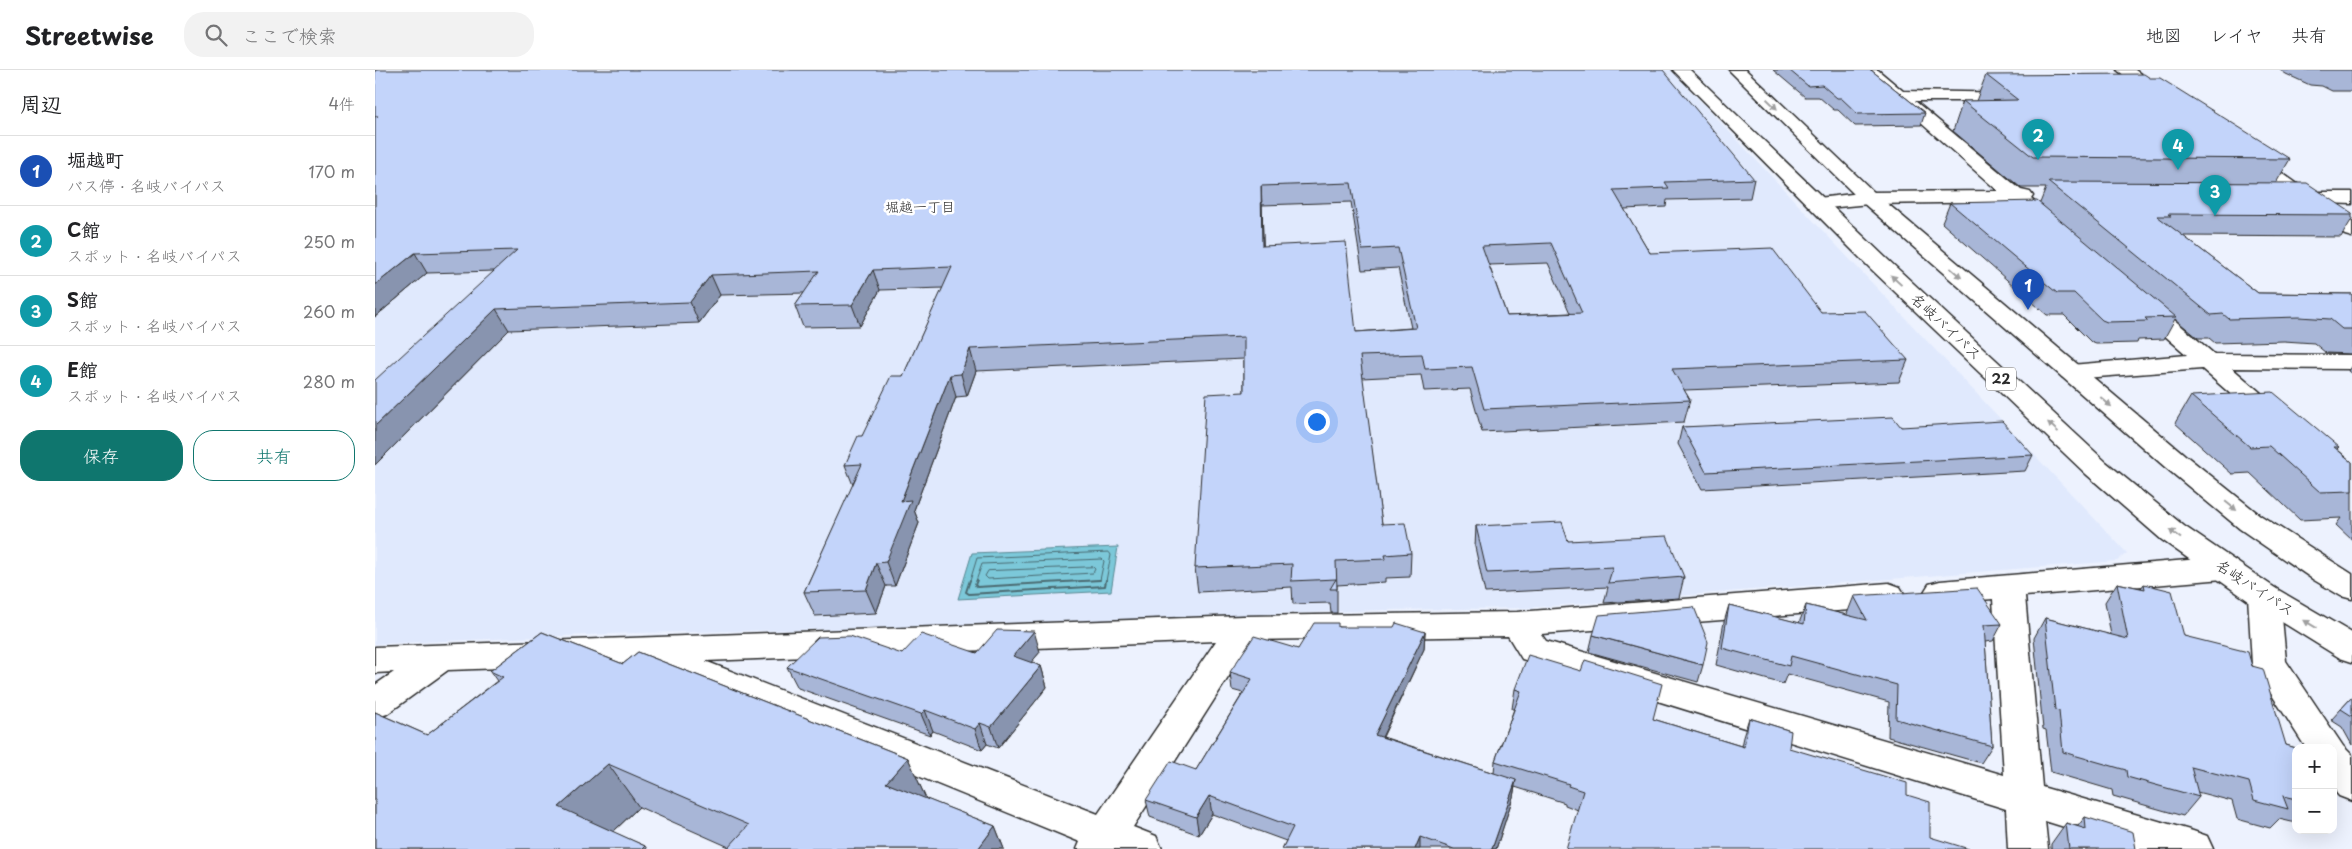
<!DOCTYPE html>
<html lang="ja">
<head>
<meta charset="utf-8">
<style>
  body { margin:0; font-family:"Playpen Sans","Klee One",sans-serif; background:#f2f2f2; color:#202124 }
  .controls { position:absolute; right:15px; bottom:15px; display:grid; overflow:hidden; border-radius:10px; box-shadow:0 5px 20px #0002 }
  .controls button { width:45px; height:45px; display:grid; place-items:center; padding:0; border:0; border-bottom:1px solid #e0e0e0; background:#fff; color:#202124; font:25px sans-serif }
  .you { position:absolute; left:941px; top:351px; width:18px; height:18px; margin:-12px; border:4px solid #fff; border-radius:50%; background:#1a73e8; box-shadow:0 0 0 8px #1a73e833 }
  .badge { display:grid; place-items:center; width:32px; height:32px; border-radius:50%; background:#0f766e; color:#fff; font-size:16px; font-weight:700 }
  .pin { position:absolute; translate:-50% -41px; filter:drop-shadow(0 1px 2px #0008) }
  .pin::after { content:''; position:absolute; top:26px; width:18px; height:15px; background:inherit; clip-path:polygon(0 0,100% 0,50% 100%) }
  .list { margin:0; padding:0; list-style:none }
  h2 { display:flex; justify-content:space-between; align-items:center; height:65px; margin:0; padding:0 20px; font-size:21px }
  h2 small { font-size:16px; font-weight:400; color:#757577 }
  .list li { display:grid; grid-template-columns:32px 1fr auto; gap:15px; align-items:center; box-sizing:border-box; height:70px; padding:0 20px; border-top:1px solid #e0e0e0 }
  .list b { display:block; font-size:19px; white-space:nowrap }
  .list p { margin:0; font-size:16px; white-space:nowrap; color:#757577 }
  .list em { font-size:16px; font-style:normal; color:#757577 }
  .actions { display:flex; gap:10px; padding:15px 20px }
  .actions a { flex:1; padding:11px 0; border:1px solid #0f766e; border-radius:20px; text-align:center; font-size:18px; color:#0f766e }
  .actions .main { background:#0f766e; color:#fff }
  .icon { flex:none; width:28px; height:28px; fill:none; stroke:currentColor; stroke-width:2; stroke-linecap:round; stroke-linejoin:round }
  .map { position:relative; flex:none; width:1977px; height:779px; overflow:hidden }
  header { display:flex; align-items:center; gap:30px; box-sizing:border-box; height:70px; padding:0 25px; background:#fff; border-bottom:1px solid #e0e0e0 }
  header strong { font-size:24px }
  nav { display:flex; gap:28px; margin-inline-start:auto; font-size:18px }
  .search { width:350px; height:45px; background:#f2f2f2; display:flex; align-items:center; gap:12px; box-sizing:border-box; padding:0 18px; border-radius:20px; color:#757577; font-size:19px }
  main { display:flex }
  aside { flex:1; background:#fff }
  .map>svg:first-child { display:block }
  .built { fill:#e0e9fd }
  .water { fill:#7bc8d9; stroke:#5b8993 }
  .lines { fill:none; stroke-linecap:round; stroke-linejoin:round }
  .shore-far1 { stroke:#4b6a71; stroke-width:1 }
  .shore { stroke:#4b6a71; stroke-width:2 }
  .street-casing { stroke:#2b2b2b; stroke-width:3 }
  .highway-casing { stroke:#2b2b2b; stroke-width:3 }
  .street { fill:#fff; fill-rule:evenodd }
  .highway { fill:#fff; fill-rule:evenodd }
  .wall { fill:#a8b6d7; stroke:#2b2b2b; fill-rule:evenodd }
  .shaded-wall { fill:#8894af; stroke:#2b2b2b }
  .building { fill:#c3d4fa; stroke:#2b2b2b; fill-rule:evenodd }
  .oneway { fill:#a0a0a0 }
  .labels { text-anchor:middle; stroke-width:5; stroke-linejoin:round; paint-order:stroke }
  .far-neighbourhood-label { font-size:14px; fill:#2b2b2b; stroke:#fff }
  .shield { fill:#fff; stroke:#6b6b6b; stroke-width:1 }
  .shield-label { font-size:14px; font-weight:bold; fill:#2b2b2b }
  .street-label { font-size:15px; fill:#2b2b2b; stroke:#fff }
</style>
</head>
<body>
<header>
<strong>Streetwise</strong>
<div class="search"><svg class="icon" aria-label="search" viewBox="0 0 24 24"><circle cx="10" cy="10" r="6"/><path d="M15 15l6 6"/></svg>ここで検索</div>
<nav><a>地図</a><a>レイヤ</a><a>共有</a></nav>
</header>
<main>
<aside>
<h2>周辺<small>4件</small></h2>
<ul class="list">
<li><span class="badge" style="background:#1a4fb4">1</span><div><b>堀越町</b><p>バス停 · 名岐バイパス</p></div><em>170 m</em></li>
<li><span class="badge" style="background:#0f9aa8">2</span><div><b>C館</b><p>スポット · 名岐バイパス</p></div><em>250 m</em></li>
<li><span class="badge" style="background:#0f9aa8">3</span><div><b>S館</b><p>スポット · 名岐バイパス</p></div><em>260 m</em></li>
<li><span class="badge" style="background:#0f9aa8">4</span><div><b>E館</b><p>スポット · 名岐バイパス</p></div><em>280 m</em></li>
</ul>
<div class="actions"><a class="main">保存</a><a>共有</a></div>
</aside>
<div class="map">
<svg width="1977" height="779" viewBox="0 0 1977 779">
  <rect width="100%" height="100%" fill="#edf2fe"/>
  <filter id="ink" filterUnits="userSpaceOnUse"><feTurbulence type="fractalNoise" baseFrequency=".02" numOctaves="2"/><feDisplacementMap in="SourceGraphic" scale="10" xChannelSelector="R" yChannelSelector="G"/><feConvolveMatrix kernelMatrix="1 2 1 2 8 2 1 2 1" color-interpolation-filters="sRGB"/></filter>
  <g filter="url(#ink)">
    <path class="built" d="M30,0H1296L1752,483L1742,491L1151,538L1010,540L471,559L259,563L0,574V12Z"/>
    <path class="water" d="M743,477L736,521L583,529L597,483Z"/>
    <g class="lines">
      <g class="shore-far1">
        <path d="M718,497L720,499L718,503L613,509L610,506L613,501Z"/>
        <path d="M595,511L602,488L734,482L736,485L731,511"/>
        <path d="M601,511L607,494L727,489L729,491L725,510L708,511"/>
      </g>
      <g class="shore">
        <path d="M595,510L591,522L594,524L730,516L731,510"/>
        <path d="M602,510L600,515L602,517L725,510"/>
      </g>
      <g class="street-casing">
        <g id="street">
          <path d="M1486,0H1503L1528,21L1646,23L1648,26L1646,29L1640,31H1540L1646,120L1655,122L1658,126L1656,129L1682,151L1685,155L1682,159C1664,164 1649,143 1636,132L1494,134L1442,139L1435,137L1432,133L1435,129L1494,122L1623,121Z"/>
          <path d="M1742,0H1760L1795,25L1793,28H1781Z"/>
          <path d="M1874,83L1880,84L1934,122H1977V134L1951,133L1977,152V167L1970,165L1925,133L1909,131L1906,127L1910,123L1868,92L1865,88L1868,84Z"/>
          <path d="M1767,227L1775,229L1839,284L1977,285V299L1857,298L1908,342L1912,348L1908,354L1899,356L1890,354L1827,299L1696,309L1687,307L1684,302L1687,297L1696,295L1812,285L1759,239L1756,234L1759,229Z"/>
          <path d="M1848,487L1859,490L1863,498L1859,506L1848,509L1650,526L1667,717L1818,761L1832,766L1838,779H1760L1670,751L1673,779H1633L1631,739L1147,589L1133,566L877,570L758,757L781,766L787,779H702L705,772L266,593L73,600L12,644L0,648V615L19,602L0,603V577L868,546L1142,542L1514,513L1525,517L1530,525L1525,533L1514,537L1166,564L1171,571L1629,705L1618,529L1565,533L1554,530L1549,522L1554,514L1565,511ZM841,571L723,744L330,591Z"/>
          <path d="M1889,514L1900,518L1905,526L1911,591L1968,676L1977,685V731L1964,726L1958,719V678H1931L1877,594L1873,526L1878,518Z"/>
        </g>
      </g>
      <g class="highway-casing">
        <g id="highway">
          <path d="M1298,0H1315L1511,188L1731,392L1809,456L1900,518L1977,563V592L1965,588L1878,534L1787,470L1711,404L1495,198Z"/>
          <path d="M1354,0H1371L1501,124L1810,385L1885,445L1977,504V529L1966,526L1939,510L1865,459L1790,397L1487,132Z"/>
        </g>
      </g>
      <use href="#street" class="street"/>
      <use href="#highway" class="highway"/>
    </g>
    <g class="wall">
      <path d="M0,0L1379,109L1375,128L1292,130L1291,137L1249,139L1275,183L1446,242L1533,290L1524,312L1309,320L1315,330L1309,352L1107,362L1095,319L1049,321L1046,305L987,308L1007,454L1036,483L1035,507L1010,508V512L962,515V543H956L955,533L918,534L917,517L823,522L820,498L869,322V289L601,301L592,326L581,327L539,440L544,453L520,516H511L501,543L440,546L429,522L478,415L470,395L487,366L528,306L568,218L505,220L485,256L428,257L420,236L429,223L345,225L324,253L134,260L0,395L119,201L52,203L0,247ZM976,132L987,200L1023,198L1036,258L981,262L888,176L887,135ZM1173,193L1195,243L1132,246L1114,195Z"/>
      <path d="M1398,0H1496L1550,43L1546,55L1480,56L1463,40H1459L1444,27H1430Z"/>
      <path d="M1905,0H1977V21H1957L1947,16L1935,15L1911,4Z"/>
      <path d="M1611,5L1915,89L1901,113L1977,143V149L1966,167L1808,166L1883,223L1977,224V284L1951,283L1939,273L1909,271L1840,273L1834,268H1823L1800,249L1789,269L1763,270L1762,273L1721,274L1716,272L1689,245H1672L1567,153L1575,133H1665L1671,118H1646L1578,61L1588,31H1601Z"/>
      <path d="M1977,295V304L1973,301Z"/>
      <path d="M1816,326L1964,377L1962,379L1977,392V470L1961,455L1966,448L1925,450L1875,403L1857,404L1800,353Z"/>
      <path d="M1307,357H1526L1658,385L1650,401L1327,419L1303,374Z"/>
      <path d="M1101,456L1193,471L1309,507L1304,528L1229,533L1233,517L1110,523L1100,477Z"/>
      <path d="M1742,513L1766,518L1769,514L1809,566L1877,596L1911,675L1921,678V753L1904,749L1895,758L1862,749L1857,731L1822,722L1824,727L1808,746L1738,726L1737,720L1676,702L1671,660L1668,659L1659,568L1670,548L1736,565L1730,532Z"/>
      <path d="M1479,526L1627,554L1618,571L1610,572L1617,676L1606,693L1513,667L1514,632L1412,604L1408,614L1341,595L1349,552L1354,535L1424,553L1431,535L1472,545V544Z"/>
      <path d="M963,557L1050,562L1049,579L1008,667L1119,703L1120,691L1139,639H1137L1140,619L1278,649L1366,676L1368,667L1374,648L1416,661L1203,740L1190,735V733L1140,717L1138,727L1121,779H907L911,771L837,744L824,765L775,747L771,730L821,700L868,623L857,620L855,602L923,579Z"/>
      <path d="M167,562L248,594L263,582L533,688L551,729L620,756L629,779H352L354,777L264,737L238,762L270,776L272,779H0V642L52,665L122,611L115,601Z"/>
      <path d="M1218,565L1328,595L1323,612L1214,582Z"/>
      <path d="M665,582L656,592L666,596L672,617L623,678L612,674L607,680L558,661L555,665L423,618L412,597L527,584Z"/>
      <path d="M1977,627V675L1967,657L1956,650Z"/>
      <path d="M1710,747L1761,779H1676V774L1691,753L1703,756Z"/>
    </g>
    <g class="shaded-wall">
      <path d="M886,116L887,135L889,196L887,176Z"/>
      <path d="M40,183L52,203L0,247V215Z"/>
      <path d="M498,200L505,220L485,256L477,235Z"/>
      <path d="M336,205L345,225L324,253L315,232Z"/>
      <path d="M121,239L134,260L0,395V356Z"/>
      <path d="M595,279L601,301L592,326L586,304Z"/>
      <path d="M575,305L581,327L539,440L544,453L520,516L511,492L526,431Z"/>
      <path d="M501,493L511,516L501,543L491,520Z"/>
      <path d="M659,561L665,582L644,607L638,586Z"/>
      <path d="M1050,562L1049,579L1000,682V665Z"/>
      <path d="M666,596L672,617L623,678L616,657Z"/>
      <path d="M550,640L558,661L555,665L546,644Z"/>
      <path d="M605,653L612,674L607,680L600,659Z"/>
      <path d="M533,688L552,731L511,713Z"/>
      <path d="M233,694L264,737L220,779L184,737Z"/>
      <path d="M1141,710L1138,727L1121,779H1117Z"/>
      <path d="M834,726L837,744L824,765L821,747Z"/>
      <path d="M620,756L629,779H603Z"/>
      <path d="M1045,767V779H1040Z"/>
    </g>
    <g class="building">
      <path d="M0,0H1288L1379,109L1290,112L1294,118L1238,120L1275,183L1397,178L1446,242L1490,241L1533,290L1297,299L1315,330L1109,339L1097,297L1050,299L1047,284L985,286L1007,454L1030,453L1036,483L1010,485L1011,489L961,491L962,519H955L961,509L916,511L917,494L820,498L831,324L869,322V267L595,279L586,304L575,305L526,431L536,430L511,492L501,493L491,520L429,522L487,394L470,395L483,366H487L516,306H528L577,197L498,200L477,235L420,236L444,201L336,205L315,232L121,239L0,356V310L142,180L40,183L0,215V47L3,46H0ZM976,113L987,180L1023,178L1041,258L981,262L971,172L887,176L886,116ZM1176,173L1207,243L1132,246L1107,176Z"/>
      <path d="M1414,0H1496L1550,43L1483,44L1466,28H1462L1447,15L1433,16Z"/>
      <path d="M1769,4L1775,8H1785L1915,89L1658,87L1588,31L1643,30L1611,5Z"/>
      <path d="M1673,112L1932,113L1977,143V145L1793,144L1796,146H1782L1883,223L1977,224V259H1967L1955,249L1924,247L1854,249L1848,244L1836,245Z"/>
      <path d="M1662,131L1801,247L1770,248L1773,251L1732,252L1727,250L1699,223H1682L1575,133Z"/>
      <path d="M1898,322L1964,377H1959L1977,392V421L1945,422L1894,376L1875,377L1816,326Z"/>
      <path d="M1518,347L1526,357L1627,351L1658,385L1331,402L1307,357Z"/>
      <path d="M1187,452L1193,471L1292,466L1309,507L1233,513L1238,497L1112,503L1101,456Z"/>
      <path d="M1742,513L1770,519L1769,514L1797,521L1809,566L1873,582L1877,596L1888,599L1911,675L1921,678V729L1908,726L1913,739L1879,730L1874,712L1816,697L1824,727L1752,707L1751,700L1688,682L1684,641L1680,640L1670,548L1753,569Z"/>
      <path d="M1602,518L1627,554L1609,555L1617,676L1521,649L1522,615L1416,586L1414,596L1347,578L1354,535L1429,554L1431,535L1492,550L1479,526Z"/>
      <path d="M1319,537L1333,572L1328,595L1218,565L1224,545Z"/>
      <path d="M939,553H963V557H1019L1021,553L1050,562L1000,665L1141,710L1117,779H1079L1045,767L1040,779H907L918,757L834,726L821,747L771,730L796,691L821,700L877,609L855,602L879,566L923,579Z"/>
      <path d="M622,560L659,561L638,586L666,596L616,657L605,653L600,659L550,640L546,644L412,597L443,567L475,566L527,584L546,564L602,583Z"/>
      <path d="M167,562L248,594L263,582L533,688L511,713L620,756L603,779H352L374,755L233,694L184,737L270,776L267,779H0V642L52,665L128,607L115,601Z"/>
      <path d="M1153,585L1206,601L1210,590L1287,614L1278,649L1369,677L1374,648L1416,661L1414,678L1532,713V725L1555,732V767L1594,779H1191L1208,721L1193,716L1194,714L1120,691L1146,621L1140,619Z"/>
      <path d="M1977,627V646L1966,639Z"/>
      <path d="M1958,712L1962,722L1958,721Z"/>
      <path d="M1710,747L1758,762L1761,779H1694L1691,753L1711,759Z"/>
    </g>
    <defs><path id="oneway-solid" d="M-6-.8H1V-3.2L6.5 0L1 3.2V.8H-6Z" transform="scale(1.25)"/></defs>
    <g class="oneway">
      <use href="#oneway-solid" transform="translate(1397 34) rotate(44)"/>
      <use href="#oneway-solid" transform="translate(1581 203) rotate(41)"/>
      <use href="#oneway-solid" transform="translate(1521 210) rotate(-137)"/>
      <use href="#oneway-solid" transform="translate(1731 332) rotate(41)"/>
      <use href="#oneway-solid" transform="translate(1678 357) rotate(-137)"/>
      <use href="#oneway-solid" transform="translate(1856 436) rotate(39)"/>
      <use href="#oneway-solid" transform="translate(1800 464) rotate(-143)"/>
      <use href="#oneway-solid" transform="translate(1935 554) rotate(-149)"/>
    </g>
  </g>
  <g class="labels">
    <g class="far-neighbourhood-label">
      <text x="545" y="142">堀越一丁目</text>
    </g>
    <rect class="shield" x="1611" y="297.5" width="30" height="23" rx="4"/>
    <g class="shield-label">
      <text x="1626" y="314">22</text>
    </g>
    <g class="street-label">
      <text transform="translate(1571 257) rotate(43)" y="5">名岐バイパス</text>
      <text transform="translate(1880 518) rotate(33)" y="5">名岐バイパス</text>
    </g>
  </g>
</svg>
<div class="controls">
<button>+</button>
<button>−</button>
</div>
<div class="you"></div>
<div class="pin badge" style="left:1653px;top:240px;background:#1a4fb4">1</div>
<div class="pin badge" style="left:1663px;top:90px;background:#0f9aa8">2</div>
<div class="pin badge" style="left:1840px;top:146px;background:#0f9aa8">3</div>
<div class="pin badge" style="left:1803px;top:100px;background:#0f9aa8">4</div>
</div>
</main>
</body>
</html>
